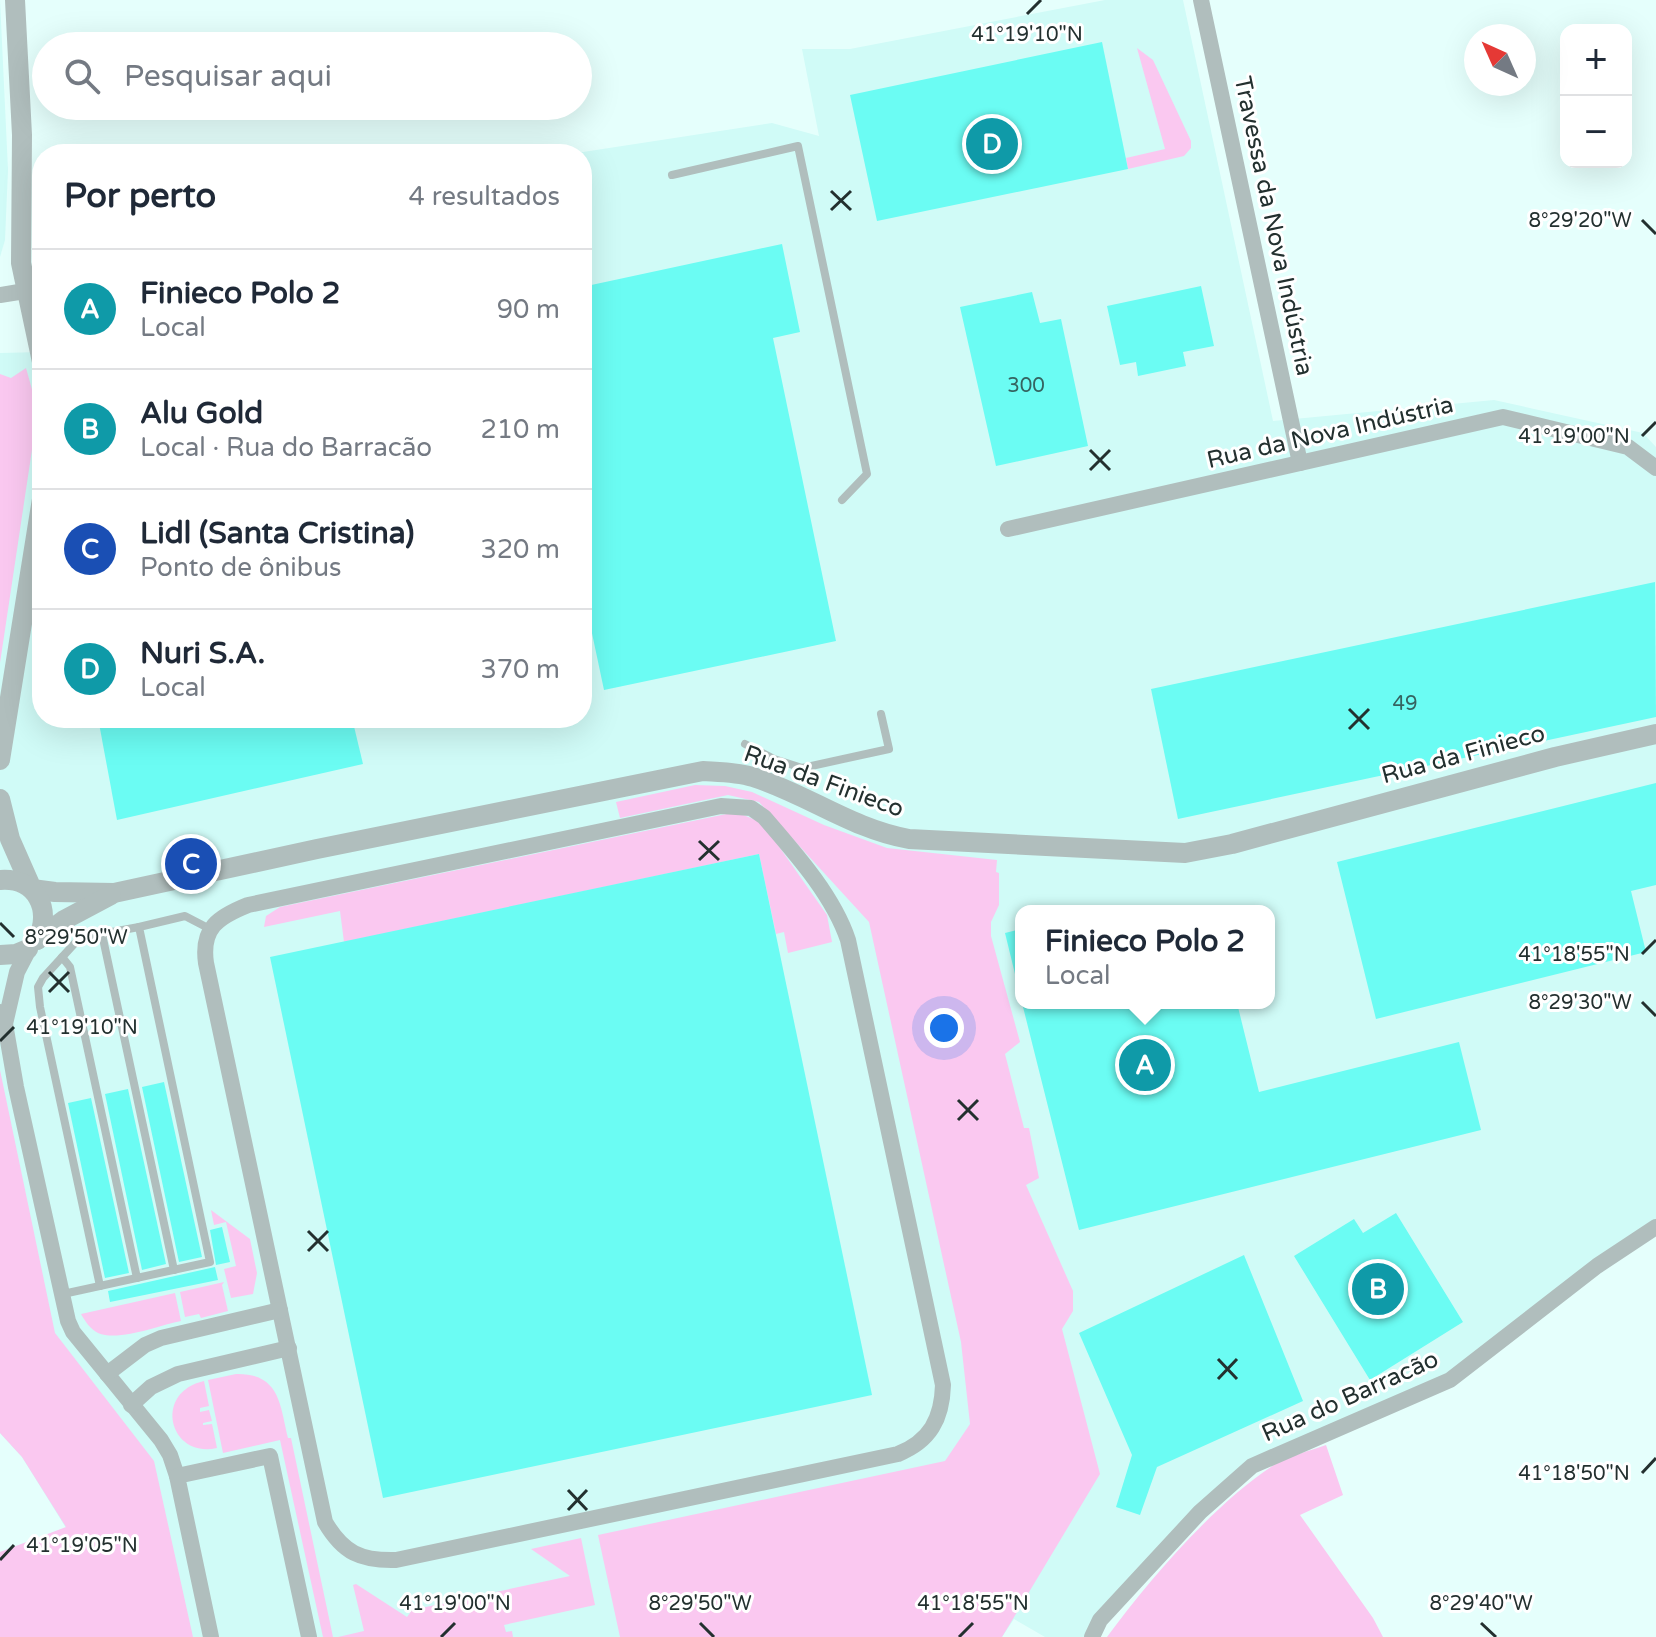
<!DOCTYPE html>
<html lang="pt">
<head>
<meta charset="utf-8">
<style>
  body { margin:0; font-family:"Varela Round",sans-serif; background:#f6f6f7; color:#1f2937 }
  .controls { position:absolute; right:24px; top:24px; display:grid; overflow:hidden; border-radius:16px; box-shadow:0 8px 32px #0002 }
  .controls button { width:72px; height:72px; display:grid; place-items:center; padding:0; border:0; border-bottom:2px solid #e0e1e3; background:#fff; color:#1f2937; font:40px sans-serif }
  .compass { position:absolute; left:1464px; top:24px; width:72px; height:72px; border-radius:50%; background:#fff; box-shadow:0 8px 32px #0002; rotate:315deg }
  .you { position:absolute; left:944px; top:1028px; width:28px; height:28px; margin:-20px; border:6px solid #fff; border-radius:50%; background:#1a73e8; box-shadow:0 0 0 12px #1a73e833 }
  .badge { display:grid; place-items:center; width:52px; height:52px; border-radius:50%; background:#97298a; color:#fff; font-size:26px; font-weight:700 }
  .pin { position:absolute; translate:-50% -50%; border:4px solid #fff; box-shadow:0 2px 8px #0006 }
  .popup { position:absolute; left:1015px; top:905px; width:260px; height:104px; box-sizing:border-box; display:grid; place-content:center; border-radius:16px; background:#fff; filter:drop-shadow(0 2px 6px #0005); font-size:26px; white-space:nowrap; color:#747a83 }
  .popup b { font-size:30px; color:#1f2937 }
  .popup::after { content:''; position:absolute; left:50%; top:100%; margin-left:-16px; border:16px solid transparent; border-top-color:#fff }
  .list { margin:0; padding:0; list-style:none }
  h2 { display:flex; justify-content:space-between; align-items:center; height:104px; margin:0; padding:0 32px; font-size:34px }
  h2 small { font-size:26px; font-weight:400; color:#747a83 }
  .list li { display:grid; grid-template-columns:52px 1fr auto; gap:24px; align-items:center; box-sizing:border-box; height:120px; padding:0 32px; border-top:2px solid #e0e1e3 }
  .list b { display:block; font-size:30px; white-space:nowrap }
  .list p { margin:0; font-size:26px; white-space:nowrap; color:#747a83 }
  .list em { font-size:26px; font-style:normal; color:#747a83 }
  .icon { flex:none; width:44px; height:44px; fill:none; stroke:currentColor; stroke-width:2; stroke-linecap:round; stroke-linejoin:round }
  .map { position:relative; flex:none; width:1656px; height:1637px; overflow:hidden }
  .search { position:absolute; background:#fff; box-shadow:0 8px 32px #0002; left:32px; top:32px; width:560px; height:88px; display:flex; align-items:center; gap:20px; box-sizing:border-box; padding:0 28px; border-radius:44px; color:#747a83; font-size:30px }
  .panel { position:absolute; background:#fff; box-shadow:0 8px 32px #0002; left:32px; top:144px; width:560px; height:584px; border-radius:32px }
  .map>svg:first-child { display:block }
  .built { fill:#d0fbf7; fill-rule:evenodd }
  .green { fill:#fac8f0 }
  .building { fill:#6bfcf3 }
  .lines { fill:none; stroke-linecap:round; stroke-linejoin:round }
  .service { stroke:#b0bebd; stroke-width:8 }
  .minor { stroke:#b0bebd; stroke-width:16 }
  .tertiary { stroke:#b0bebd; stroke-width:20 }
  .ticks { fill:none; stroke:#23302f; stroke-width:3 }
  .labels { text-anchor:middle; stroke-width:6; stroke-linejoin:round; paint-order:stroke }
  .number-label { font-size:20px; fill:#356360 }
  .street-label { font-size:24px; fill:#23302f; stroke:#fff }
  .ticks-label { font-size:20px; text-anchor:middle; fill:#23302f; stroke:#fff; stroke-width:6; stroke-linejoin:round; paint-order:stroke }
</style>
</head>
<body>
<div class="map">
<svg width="1656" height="1637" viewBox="0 0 1656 1637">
  <rect width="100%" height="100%" fill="#e5fffc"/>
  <g class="built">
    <path d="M0,0L8,170L5,240L0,257Z"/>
    <path d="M1105,0H1183L1273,421L1494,400L1643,433L1656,447V1232L1450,1380L1252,1466L1092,1637H1045L1014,1619L1002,1637H84L66,1528L22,1457L0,1433V353L42,352V718H582V154H570L772,123L819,136L802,49H850ZM1021,911H1269V1003H1021Z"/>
  </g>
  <g class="green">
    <path d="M1137,48L1153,60L1191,141V148L1184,156L1128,169L1126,158L1165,149Z"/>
    <path d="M26,368L33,393L36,423L0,663V374L11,378Z"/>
    <path d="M695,785L725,786L752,792L824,825L887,848L997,860L996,872L999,873V905L991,922V936L1020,1042L1005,1054L1024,1128H1029L1039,1178L1026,1185L1073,1291V1311L1062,1329L1100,1474L1002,1637H620L598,1535L945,1461L970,1424L961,1342L869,922L759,802L728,795L620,818L616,802Z"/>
    <path d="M736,812L758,821L773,838L827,915L832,942L788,953L784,932L776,934L759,854L344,942L340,911L264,927L266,916L280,907Z"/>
    <path d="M0,1070L55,1333L154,1461L193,1637H0V1552L66,1527L22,1457L0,1433Z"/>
    <path d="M211,1210L250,1239L257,1273L253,1294L231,1298L224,1269L236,1266L226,1222L214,1225Z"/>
    <path d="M224,1282L222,1285L228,1311L201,1318L199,1314L185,1317L180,1292Z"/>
    <path d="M175,1293L181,1321C160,1325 119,1342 98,1333C90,1329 85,1321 81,1314Z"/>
    <path d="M236,1374C280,1373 280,1405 288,1438H291L333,1637H323L280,1440L223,1453L208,1380Z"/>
    <path d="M204,1381L209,1406L200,1408V1412L209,1410L212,1421L203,1423V1425L212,1424L217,1448C170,1459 152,1393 204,1381Z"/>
    <path d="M1326,1445L1343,1495L1300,1515L1373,1618L1383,1637H1107C1149,1580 1215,1503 1274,1465C1289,1456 1309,1451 1326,1445Z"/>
    <path d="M581,1538L595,1605L504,1625L506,1632L512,1631L513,1637H338L364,1631L353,1585L356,1584L407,1617L412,1610L570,1576L531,1549Z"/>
  </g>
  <g class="building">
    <path d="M1102,42L1128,169L877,221L850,95Z"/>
    <path d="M782,244L800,332L773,338L836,641L604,690L582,586V287Z"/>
    <path d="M1201,286L1214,346L1183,352L1186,366L1138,376L1136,362L1120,365L1107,306Z"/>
    <path d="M1032,292L1040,323L1061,319L1088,446L996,466L960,307Z"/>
    <path d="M1655,582L1656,717L1178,819L1151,689Z"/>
    <path d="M98,718H352L363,764L117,820Z"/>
    <path d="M1656,783V885L1631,891L1646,952L1376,1019L1337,862Z"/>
    <path d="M759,854L872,1395L383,1498L270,957Z"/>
    <path d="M1021,929V978H1016L1005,933Z"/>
    <path d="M1022,1003H1237L1259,1092L1459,1042L1481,1130L1079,1230Z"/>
    <path d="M164,1082L202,1257L179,1262L142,1087Z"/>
    <path d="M128,1089L166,1264L142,1270L105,1094Z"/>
    <path d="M91,1098L129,1273L105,1278L68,1103Z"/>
    <path d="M1396,1213L1463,1322L1370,1380L1294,1256L1354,1219L1363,1233Z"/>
    <path d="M222,1227L230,1262L216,1265L210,1230Z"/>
    <path d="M1244,1255L1303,1401L1157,1467L1140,1515L1116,1507L1132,1455L1079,1333Z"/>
    <path d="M215,1267L218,1280L110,1302L108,1291Z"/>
  </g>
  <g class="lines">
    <g class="service">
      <path d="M672,175L798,146L867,474L842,500"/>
      <path d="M745,744L774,759L802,768L889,749L881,714"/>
      <path d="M102,934L174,1270"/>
      <path d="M62,957L70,967L137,1278"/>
      <path d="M100,1286L40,1007L38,987L43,978L75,943L90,936L139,927"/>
      <path d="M63,1294L210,1262L139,927L185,916L210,929"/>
    </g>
    <g class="minor">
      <path d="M1201,0L1300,463"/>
      <path d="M0,295L25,291"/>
      <path d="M1008,529L1503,417L1628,447L1656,468"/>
      <path d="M721,806L751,808L764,817C795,853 833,895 848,940L943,1385C942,1419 930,1441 898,1454L396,1560C361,1561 343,1553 325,1522L206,963C201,928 218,917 248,905Z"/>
      <path d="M0,1012L5,1024L16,1087L68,1321L73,1332L161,1440L170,1455L177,1476"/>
      <path d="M5,1024L17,972L30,947"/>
      <path d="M107,1374L145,1345L161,1338L280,1310"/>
      <path d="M131,1405L151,1387L178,1374L289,1348"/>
      <path d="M211,1637L177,1476L270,1456L309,1637"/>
      <path d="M1092,1637L1100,1620L1200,1512L1252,1466L1450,1380L1597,1266L1656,1227"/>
    </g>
    <g class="tertiary">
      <path d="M15,0L22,135L21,263L42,362"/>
      <path d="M0,760L42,499"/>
      <path d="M0,799L10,839L32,889L55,892L114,893L317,849L703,771C719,772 737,772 753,777C807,794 852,829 909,839L1185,853L1232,844L1555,757L1656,734"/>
      <path d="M0,880C36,877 53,910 37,940"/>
      <path d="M37,940L64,920L111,895"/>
      <path d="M0,955L16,954L28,949"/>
    </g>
  </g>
  <path class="ticks" d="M1027,14L1041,0M831,191L851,210M831,210L851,191M1642,220L1656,234M1642,436L1656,422M1090,450L1110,470M1090,470L1110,450M1349,709L1369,729M1349,729L1369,709M699,841L719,860M699,860L719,841M0,923L14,937M1642,954L1656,940M49,972L69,992M49,992L69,972M1642,1002L1656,1016M0,1041L14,1027M958,1100L978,1120M958,1120L978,1100M308,1231L328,1251M308,1251L328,1231M1218,1359L1237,1379M1218,1379L1237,1359M1642,1473L1656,1458M568,1490L587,1510M568,1510L587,1490M0,1560L14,1545M700,1623L714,1637M1481,1623L1496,1637M441,1637L455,1623M959,1637L973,1623"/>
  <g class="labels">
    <g class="number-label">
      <text x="1026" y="392">300</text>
      <text x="1405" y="710">49</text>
    </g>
    <g class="street-label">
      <text transform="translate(1274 226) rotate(78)" y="8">Travessa da Nova Indústria</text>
      <text transform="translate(1330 432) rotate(-13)" y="8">Rua da Nova Indústria</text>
      <text transform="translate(1463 754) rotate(-15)" y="8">Rua da Finieco</text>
      <text transform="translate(824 781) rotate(20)" y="8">Rua da Finieco</text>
      <text transform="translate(1350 1396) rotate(-24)" y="8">Rua do Barracão</text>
    </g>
  </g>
  <g class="ticks-label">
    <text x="1027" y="41">41°19'10"N</text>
    <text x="1580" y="227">8°29'20"W</text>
    <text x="1574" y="443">41°19'00"N</text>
    <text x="76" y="944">8°29'50"W</text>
    <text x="1574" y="961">41°18'55"N</text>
    <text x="1580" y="1009">8°29'30"W</text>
    <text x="82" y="1034">41°19'10"N</text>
    <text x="1574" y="1480">41°18'50"N</text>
    <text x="82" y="1552">41°19'05"N</text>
    <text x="455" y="1610">41°19'00"N</text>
    <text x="973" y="1610">41°18'55"N</text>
    <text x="700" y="1610">8°29'50"W</text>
    <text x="1481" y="1610">8°29'40"W</text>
  </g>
</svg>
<div class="controls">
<button>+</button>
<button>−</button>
</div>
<svg class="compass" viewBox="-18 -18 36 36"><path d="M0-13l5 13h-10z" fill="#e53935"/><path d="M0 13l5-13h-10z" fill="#747a83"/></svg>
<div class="you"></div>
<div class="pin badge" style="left:1145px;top:1065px;background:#0f9aa8">A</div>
<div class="popup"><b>Finieco Polo 2</b>Local</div>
<div class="pin badge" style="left:1378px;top:1289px;background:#0f9aa8">B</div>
<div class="pin badge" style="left:191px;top:864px;background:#1a4fb4">C</div>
<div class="pin badge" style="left:992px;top:144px;background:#0f9aa8">D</div>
<div class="search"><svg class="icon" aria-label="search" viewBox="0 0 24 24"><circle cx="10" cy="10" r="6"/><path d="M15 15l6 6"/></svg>Pesquisar aqui</div>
<section class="panel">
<h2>Por perto<small>4 resultados</small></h2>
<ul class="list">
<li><span class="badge" style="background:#0f9aa8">A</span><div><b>Finieco Polo 2</b><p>Local</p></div><em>90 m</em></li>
<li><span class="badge" style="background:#0f9aa8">B</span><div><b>Alu Gold</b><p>Local · Rua do Barracão</p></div><em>210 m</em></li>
<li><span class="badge" style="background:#1a4fb4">C</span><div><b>Lidl (Santa Cristina)</b><p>Ponto de ônibus</p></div><em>320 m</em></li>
<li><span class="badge" style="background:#0f9aa8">D</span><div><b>Nuri S.A.</b><p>Local</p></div><em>370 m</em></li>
</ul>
</section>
</div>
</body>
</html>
